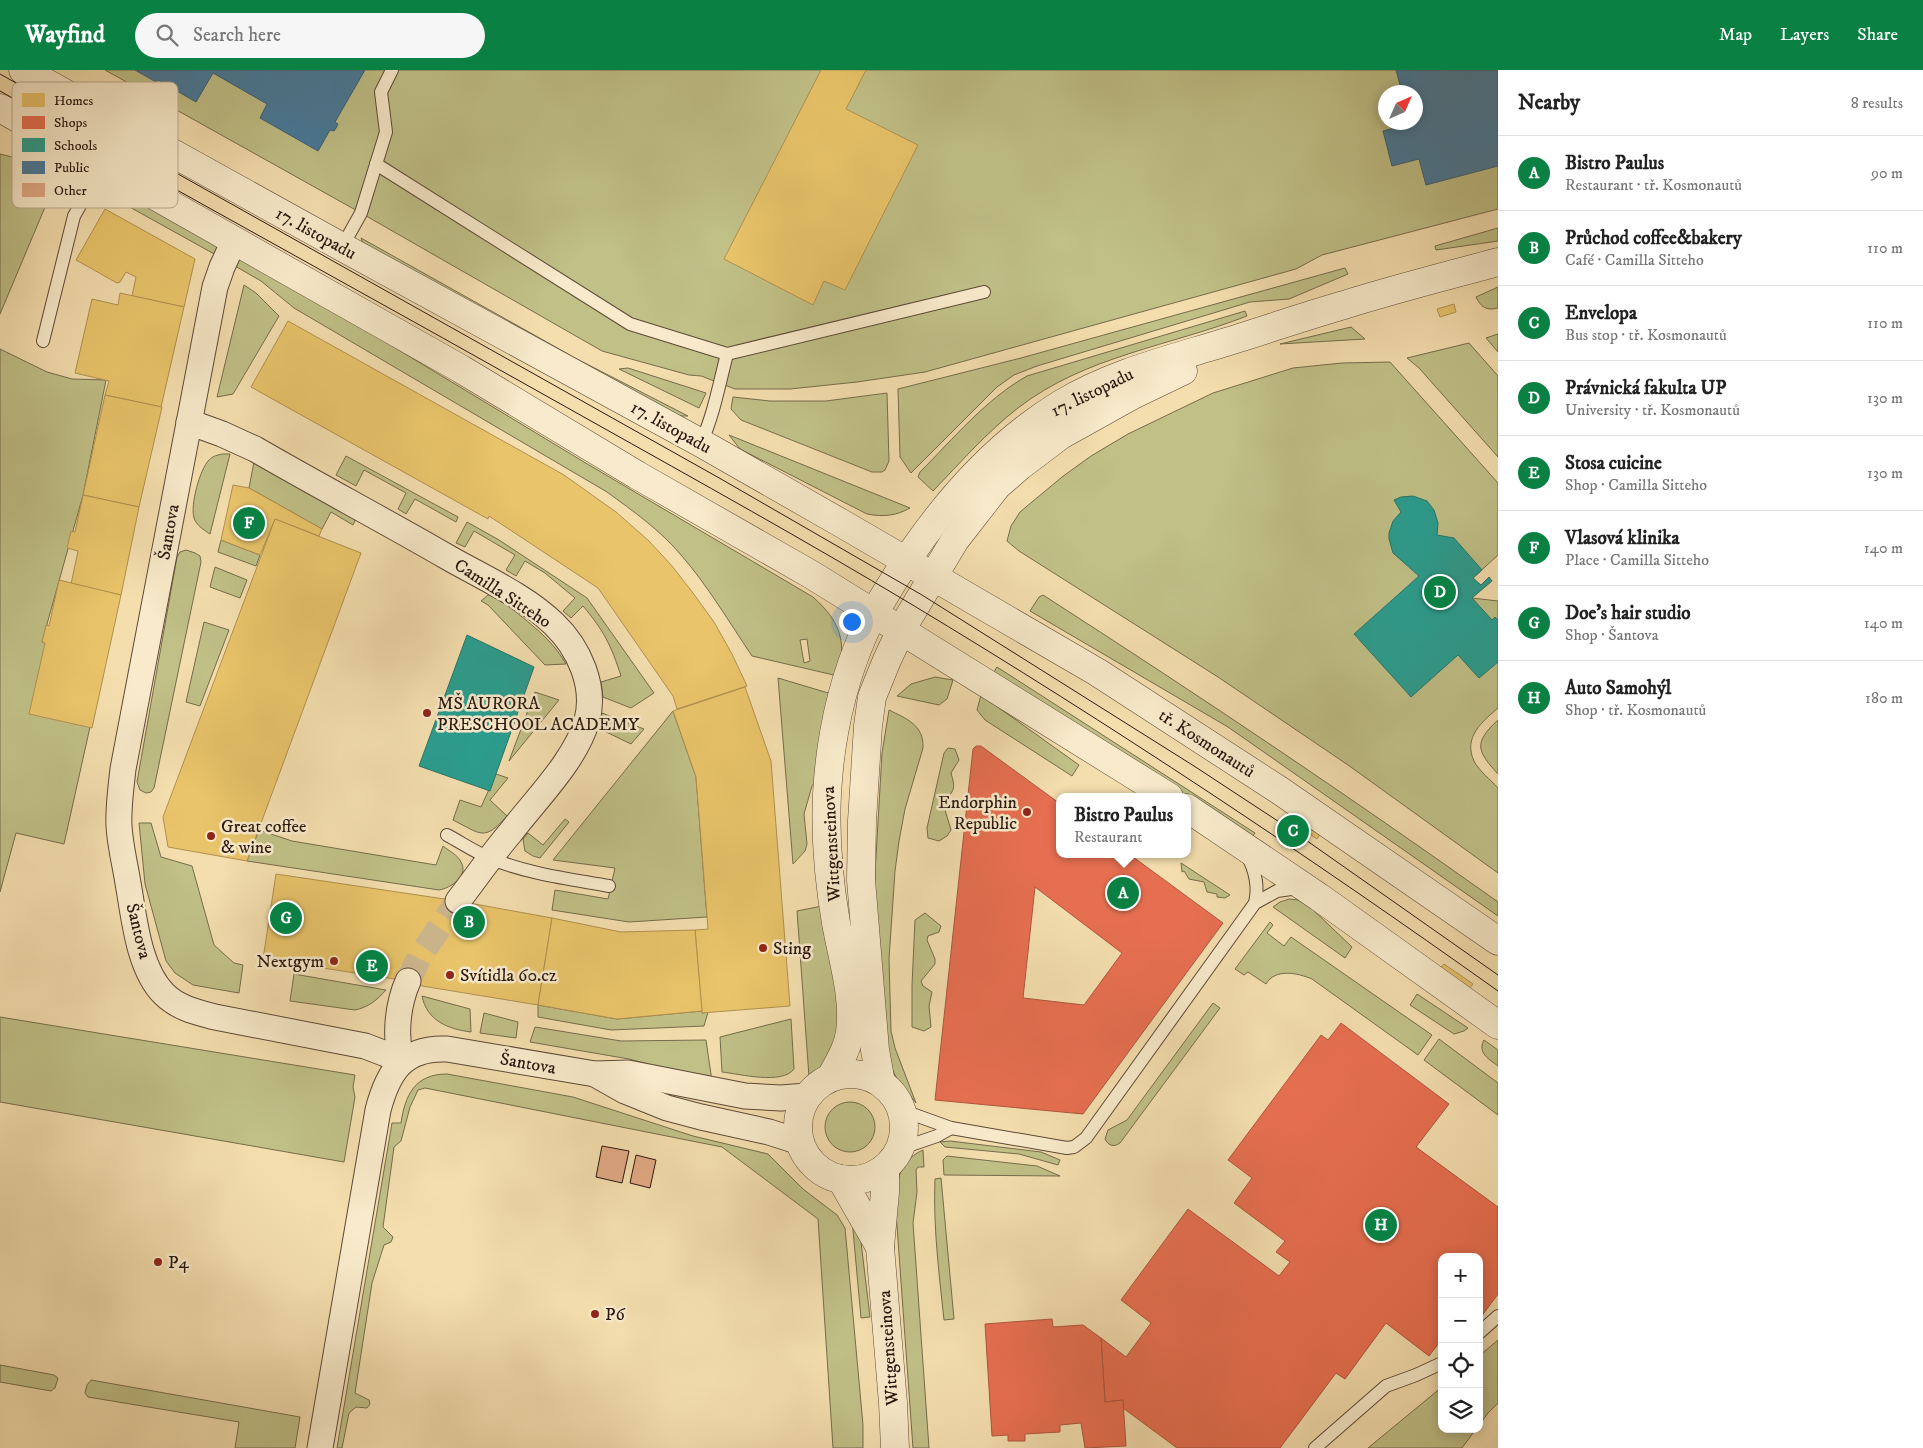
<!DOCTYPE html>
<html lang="en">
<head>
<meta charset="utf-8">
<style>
  body { margin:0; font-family:"IM FELL DW Pica",serif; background:#f6f6f6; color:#222 }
  .controls { position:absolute; right:15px; bottom:15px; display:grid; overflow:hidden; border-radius:10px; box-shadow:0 2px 12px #0003 }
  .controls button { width:45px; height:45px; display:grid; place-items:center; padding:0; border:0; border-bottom:1px solid #e0e0e0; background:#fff; color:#222; font:25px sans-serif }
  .compass { position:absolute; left:1378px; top:15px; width:45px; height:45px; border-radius:50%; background:#fff; box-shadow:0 2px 12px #0003; rotate:45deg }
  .you { position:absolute; left:851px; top:551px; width:18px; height:18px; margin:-12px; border:4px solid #fff; border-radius:50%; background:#1a73e8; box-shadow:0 0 0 8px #1a73e833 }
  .badge { display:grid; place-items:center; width:32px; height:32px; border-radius:50%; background:#0b8043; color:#fff; font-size:16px; font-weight:700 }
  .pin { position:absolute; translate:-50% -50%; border:2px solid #fff; box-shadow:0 1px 5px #0006 }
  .popup { position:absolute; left:1056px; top:723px; width:135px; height:65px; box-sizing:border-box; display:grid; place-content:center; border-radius:10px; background:#fff; filter:drop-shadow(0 1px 4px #0005); font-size:16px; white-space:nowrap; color:#767676 }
  .popup b { font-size:19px; color:#222 }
  .popup::after { content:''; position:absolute; left:50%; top:100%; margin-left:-10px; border:10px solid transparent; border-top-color:#fff }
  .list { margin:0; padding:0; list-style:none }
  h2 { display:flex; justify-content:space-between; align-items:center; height:65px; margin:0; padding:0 20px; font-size:21px }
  h2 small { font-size:16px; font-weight:400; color:#767676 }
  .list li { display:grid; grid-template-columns:32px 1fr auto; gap:15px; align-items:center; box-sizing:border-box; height:75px; padding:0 20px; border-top:1px solid #e0e0e0 }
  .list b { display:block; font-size:19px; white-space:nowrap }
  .list p { margin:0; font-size:16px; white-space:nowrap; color:#767676 }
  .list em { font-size:16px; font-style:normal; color:#767676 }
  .icon { flex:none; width:28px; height:28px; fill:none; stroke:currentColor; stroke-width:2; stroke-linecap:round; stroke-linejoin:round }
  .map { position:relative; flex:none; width:1498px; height:1378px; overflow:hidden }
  header { display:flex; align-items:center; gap:30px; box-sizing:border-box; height:70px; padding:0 25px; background:#0b8043; color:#fff }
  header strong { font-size:24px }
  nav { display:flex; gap:28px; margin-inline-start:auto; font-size:18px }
  .search { width:350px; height:45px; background:#f6f6f6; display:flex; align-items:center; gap:12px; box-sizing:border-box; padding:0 18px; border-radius:28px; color:#767676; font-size:19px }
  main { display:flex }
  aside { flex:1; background:#fff }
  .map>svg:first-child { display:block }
  .green { fill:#c0c087; stroke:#766c4c; fill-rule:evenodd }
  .pier { fill:#f4deae }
  .homes { fill:#e9c46a; stroke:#b0904f }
  .shops { fill:#e76f51; stroke:#af553e; fill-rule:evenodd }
  .schools { fill:#2a9d8f; stroke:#2a7569 }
  .public { fill:#457b9d; stroke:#3d5d73 }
  .building { fill:#e1a984; stroke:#2b1710 }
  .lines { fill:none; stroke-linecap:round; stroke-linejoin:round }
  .minor-tunnel { stroke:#ccb68e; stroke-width:25; stroke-dasharray:25 12; stroke-linecap:butt }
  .service-casing { stroke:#5d4938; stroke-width:14 }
  .minor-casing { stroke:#5d4938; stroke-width:27 }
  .tertiary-casing { stroke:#5d4938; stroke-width:29 }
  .service { stroke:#f8eaca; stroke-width:12 }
  .minor { stroke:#f8eaca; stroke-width:25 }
  .tertiary { stroke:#f8eaca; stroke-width:28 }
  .tram { stroke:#2b1710; stroke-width:1 }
  .poi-dot { fill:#8f2418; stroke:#f8eaca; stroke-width:2 }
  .labels { text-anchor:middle; stroke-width:5; stroke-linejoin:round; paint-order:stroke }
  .street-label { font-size:18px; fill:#2b1710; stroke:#f8eaca }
  .poi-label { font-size:18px; fill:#2b1710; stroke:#f8eaca; text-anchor:start }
  .key { fill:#f8eaca; stroke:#baab92; stroke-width:1 }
  .key-label { font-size:14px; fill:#2b1710 }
</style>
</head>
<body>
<header>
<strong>Wayfind</strong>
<div class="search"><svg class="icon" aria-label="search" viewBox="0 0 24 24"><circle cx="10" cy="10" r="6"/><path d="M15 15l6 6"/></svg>Search here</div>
<nav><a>Map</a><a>Layers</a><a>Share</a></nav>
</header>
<main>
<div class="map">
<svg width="1498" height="1378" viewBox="0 0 1498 1378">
  <rect width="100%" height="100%" fill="#f4deae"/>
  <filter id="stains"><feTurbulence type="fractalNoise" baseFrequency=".004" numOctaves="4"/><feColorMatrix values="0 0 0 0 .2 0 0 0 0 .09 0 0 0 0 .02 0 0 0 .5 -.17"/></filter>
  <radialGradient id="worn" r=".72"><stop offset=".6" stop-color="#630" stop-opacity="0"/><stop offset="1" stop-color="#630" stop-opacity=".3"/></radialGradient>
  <g class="green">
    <path d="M105,0H1498V139L1322,185L1296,199L925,302L857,312L790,319H735L701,306L689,305L602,281L361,143ZM1386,22H1416V52H1386Z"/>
    <path d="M0,84L24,90L56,111L0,244Z"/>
    <path d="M110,112L221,174L216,185L99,120L105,114Z"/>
    <path d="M1498,158V171L1436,180L1435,176Z"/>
    <path d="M361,168L577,289L688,346H678L363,174Z"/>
    <path d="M240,184L584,392L813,527C840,551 847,571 838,606L752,586C729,552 708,516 681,485C660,460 633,441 607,422L294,238L261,211L235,196ZM807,569L810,591L804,593L800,570Z"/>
    <path d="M1345,198L1348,204L1289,229L1250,232L1037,296L1014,305L997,317L911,403L900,387L898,319L1021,288Z"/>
    <path d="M244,215L256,223L279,246L233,324L217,327Z"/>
    <path d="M1498,217V238C1486,241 1481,237 1476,227Z"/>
    <path d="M1245,241L1247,246C1170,276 1085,286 1018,338C987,362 960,393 933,421L918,407L920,402C953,369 986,329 1027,306Z"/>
    <path d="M1351,257L1365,269L1280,274Z"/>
    <path d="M1498,264V282L1486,268Z"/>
    <path d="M1469,273L1498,306V387L1419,298L1407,288Z"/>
    <path d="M0,279L47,302L72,309L106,310L83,425L42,572L45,573L90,657L64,774L16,763L0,822Z"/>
    <path d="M1390,292L1498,413V485L1473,508L1472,528L1498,531V638C1482,652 1463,667 1474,691C1479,701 1491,710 1498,718V803L1348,695L1218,607L1019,481L1007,471L1011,456L1020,442L1062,407L1091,386L1128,364L1213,323L1293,298L1342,293Z"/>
    <path d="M628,298L706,323L699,338L619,299Z"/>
    <path d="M887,323L889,391L885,400L882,402H872L741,350L731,339L733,327L770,331H826Z"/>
    <path d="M729,365L910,438C896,446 883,447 867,444L740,379Z"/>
    <path d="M223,384H230L210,464C204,460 196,455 194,448C190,435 200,399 209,390C213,386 217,385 223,384Z"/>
    <path d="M346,386L458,447L456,452L415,429L406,444L398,439L406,423L364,400L356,416L336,405Z"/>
    <path d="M254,392L353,448L355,451L353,455L331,442L322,459L249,418Z"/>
    <path d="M467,452L499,470L587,528L654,623L631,638L603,627L601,612L621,606C611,575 604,561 583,536L571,548L563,541L575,528L545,503L525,491L516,506L506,500L515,485L474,461L465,477L456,473Z"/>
    <path d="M221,470L260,485L256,496L218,482Z"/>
    <path d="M186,480L195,483L200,486L201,492L154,718L151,722L146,723L140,720L137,712L177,487L180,482Z"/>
    <path d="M215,497L247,510L240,528L210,517Z"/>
    <path d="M488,525C497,525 539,560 547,569C554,576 561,585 566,594L545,595L488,535L481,531Z"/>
    <path d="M1043,525C1197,624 1349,726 1498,832V846L1228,657L1030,541L1039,527Z"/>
    <path d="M204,552L229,560L200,636L186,632Z"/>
    <path d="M997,597L1255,763L1252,767L1182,727L992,605Z"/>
    <path d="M935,607L953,610L947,629L939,635L897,626L911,614Z"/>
    <path d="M778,608L835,625L820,704L812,716L804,744L807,774L805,781L793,794Z"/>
    <path d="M535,622L559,630L509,691Z"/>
    <path d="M981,625L1079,695L1072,706L985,650L977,640Z"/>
    <path d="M889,640C907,649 924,655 923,678L905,739L899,771L895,801L889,889L891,961L895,978L916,1033L897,1009L887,988L874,822L882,683Z"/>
    <path d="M673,641L696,707L707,847L629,852L552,840L555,820L608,829L615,798L553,790Z"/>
    <path d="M602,643L644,659L631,674L600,659Z"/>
    <path d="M1498,650V704C1477,681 1473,673 1498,650Z"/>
    <path d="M948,678L955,679L959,690L951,703C956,720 954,720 943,733L951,760L947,766L939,771L928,768L927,758L944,683Z"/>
    <path d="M496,704L508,708L490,730L507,746C484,772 481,764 453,750L460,730L481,737Z"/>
    <path d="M565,749L569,752L540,788L533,786L525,781L523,769L528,763L543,775Z"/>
    <path d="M139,753H151L161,787L192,796L214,875L234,893L243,895L239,923L193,915L175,903L166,891L145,814Z"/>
    <path d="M259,760L292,771L436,795L443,776C449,781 458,785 461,792C469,806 451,818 439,820L247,791Z"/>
    <path d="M1181,793L1230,825L1225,828L1217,827V824L1207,822L1204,812L1189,809L1184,801L1182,802Z"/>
    <path d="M1289,829L1299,830L1308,835L1352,877L1345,888L1273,837L1280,832Z"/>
    <path d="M827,835L842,953L825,993L809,1007L797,841Z"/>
    <path d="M925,843L941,856L939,862L928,866L927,870L935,889V894L921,911L923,916L932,922L929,936L931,957L924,961L912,957V915L915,850Z"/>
    <path d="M1270,852L1273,855L1267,863L1284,876L1291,867L1432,965L1418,985L1312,909C1298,903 1275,898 1266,914L1248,902L1244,905L1235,899Z"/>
    <path d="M294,904L386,920C377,930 369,937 355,940L290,931Z"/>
    <path d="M1417,924L1468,958L1464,961L1454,964L1410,935Z"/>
    <path d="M422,926L470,939L471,962C448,959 427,951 422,926Z"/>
    <path d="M1213,933L1220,938L1120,1073C1113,1078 1108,1075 1105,1069L1108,1060L1127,1050Z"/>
    <path d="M538,935L617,949L702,941V943L708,942L704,956L611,960L538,947Z"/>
    <path d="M484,943L518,952L516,968L480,963Z"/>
    <path d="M0,947L355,1005L353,1017L355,1027L344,1092L0,1032Z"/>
    <path d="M791,949L794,999C782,1015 740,1004 722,1002L720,967Z"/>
    <path d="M535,957L621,971L706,970L712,1011L629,989L530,972Z"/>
    <path d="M1439,969L1498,1013V1045L1424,990Z"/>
    <path d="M1484,970L1498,980V996C1489,989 1477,983 1484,970Z"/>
    <path d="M447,1004L573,1027L693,1066L768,1084L803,1119L837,1145L845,1158L863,1355V1378H833L818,1149L722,1077L425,1018L418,1020L410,1037L401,1071L394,1077L383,1157L393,1167L391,1172L384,1175L372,1213L355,1323L369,1330L370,1334L367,1338L356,1337L349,1343L342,1378H337L392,1053H401C405,1025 415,1004 447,1004Z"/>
    <circle cx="850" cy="1057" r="25"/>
    <path d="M950,1071L1041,1082L1060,1090L1058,1095L1019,1084L945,1077L940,1072Z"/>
    <path d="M923,1080L924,1097H918L916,1100L917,1122L913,1153L929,1378H913L896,1142C897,1115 895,1093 923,1080Z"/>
    <path d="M947,1086L1037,1096L1060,1106L944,1105L943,1090Z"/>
    <path d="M941,1108L954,1249L944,1250C939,1203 933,1156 935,1109Z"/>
    <path d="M852,1149L861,1172L870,1247L861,1248Z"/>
    <path d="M1498,1270V1333L1488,1343L1479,1355V1286Z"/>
    <path d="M0,1295L54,1305L58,1308L55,1318L51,1321L0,1312Z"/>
    <path d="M91,1310L300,1347L295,1378H235L239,1352L88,1327L85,1323L87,1315Z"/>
    <path d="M1442,1317V1359H1476L1462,1378H1368Z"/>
  </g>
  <path class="pier" d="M0,0H26L2,67L0,69Z"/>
  <g class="homes">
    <path d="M821,0H866L846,39L918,75L845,220L824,211L813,235L724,189Z"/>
    <path d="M105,139L195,189L184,237L132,226L136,207L126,202L120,212L117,213L76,190Z"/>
    <path d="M120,223L184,237L161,337L105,325L109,311L75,303L92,229L118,235Z"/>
    <path d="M1454,234L1456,242L1440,247L1437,239Z"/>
    <path d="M288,251L564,405L616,442L649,471L672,496L693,523L714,552L732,584L747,616L677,639L673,626L598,518L489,446L488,449L251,317Z"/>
    <path d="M105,325L162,337L139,437L83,425Z"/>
    <path d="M233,415L249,418L322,459L319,466L275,449L260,485L221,470Z"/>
    <path d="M83,425L139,437L121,525L71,514L78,481L67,478L71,461L75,462Z"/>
    <path d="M275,449L361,483L247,791L168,777L163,747Z"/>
    <path d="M59,510L121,525L92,658L29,644L45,573L42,572L46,555L49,556Z"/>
    <path d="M745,617L771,691L790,936L702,943L695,860L708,859L696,707L673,641Z"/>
    <path d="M1291,744L1320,764L1317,769L1288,749Z"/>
    <path d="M276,804L458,831L552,848L538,935L422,916L408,911L263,889Z"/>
    <path d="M552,848L621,862L695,860L702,941L617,949L538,935Z"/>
    <path d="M1444,894L1473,914L1469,919L1440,898Z"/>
  </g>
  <g class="shops">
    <path d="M976,676H981L1059,733V784H1129L1223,853L1083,1044L935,1030L973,679ZM1035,817L1122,883L1084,935L1023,928Z"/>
    <path d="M1341,953L1449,1034L1416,1077L1498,1137V1224L1481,1247L1479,1246V1187H1442V1269L1429,1286L1386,1253L1345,1309L1336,1303L1280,1378H1177L1123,1338V1330L1105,1332L1101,1268L1126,1287L1151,1253L1121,1230L1188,1139L1279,1206L1290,1192L1276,1182L1285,1171L1234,1133L1252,1108L1228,1090L1321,965L1328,970Z"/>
    <path d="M1052,1249L1053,1257L1083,1255L1101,1268L1105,1332L1123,1330L1126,1376L1085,1378L1081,1353L1060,1355V1362L1025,1364V1371H1008V1365L992,1366L985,1254Z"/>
  </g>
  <g class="schools">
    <path d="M1413,426L1427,431L1434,440L1438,453L1437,465L1454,468L1482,500L1473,508L1481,515L1489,507L1492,511L1472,528L1492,550L1495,547L1498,550V592L1479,608L1458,585L1411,627L1354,564L1419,506L1393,483L1389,469V463L1393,451L1401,442L1394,430L1401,427Z"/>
    <path d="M467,565L534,597L490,721L419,696Z"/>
  </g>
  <g class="public">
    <path d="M135,0H365L335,52L338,54L336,58L334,61L330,60L318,81L260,48L267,34L213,3L196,32L158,10L156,12Z"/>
    <path d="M1396,0H1498V96L1426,115L1419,89L1392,96L1383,61L1410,54V52H1416V22H1402Z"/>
  </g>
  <g class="building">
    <path d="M602,1076L629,1081L622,1113L596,1107Z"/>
    <path d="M636,1085L656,1090L650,1118L630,1113Z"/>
  </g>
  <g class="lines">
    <path class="minor-tunnel" d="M408,911L420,886L458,831"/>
    <g class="service-casing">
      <g id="service">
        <path d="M376,94L630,254L727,284L984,222"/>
        <path d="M342,177L361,143L386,62L381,22L392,0"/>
        <path d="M43,271L74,146L102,97"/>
        <path d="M701,373C714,344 719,315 727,284"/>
        <path d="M447,765C462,773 476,783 492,789C529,804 570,809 609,816"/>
        <path d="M1247,785C1255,800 1259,816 1255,833"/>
        <path d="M901,1040L951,1058L1067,1078L1074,1077L1086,1068L1255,833L1277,821L1298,818"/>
        <path d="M899,1079L937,1066L951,1058"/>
        <path d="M1479,1263L1498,1246"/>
        <path d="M1315,1378L1386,1316L1416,1305L1442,1293"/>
      </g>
    </g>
    <g class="minor-casing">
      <g id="minor">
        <path d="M234,171L222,197L215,217L123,699C121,718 118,737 119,756C120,775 125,794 128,813C134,846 138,898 164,924C178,938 196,942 215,947L365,976L386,984L401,992"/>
        <path d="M189,352L222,364L255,379C319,416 385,451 449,488C484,508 525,526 554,554C579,578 596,616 587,650C576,690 536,729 511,762C492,784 476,808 458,831"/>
        <path d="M401,992C395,966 397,936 408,911"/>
        <path d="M595,1004L625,1021L667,1038L701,1047L769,1062L800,1072"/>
        <path d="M320,1378L378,1040C388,1002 403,977 447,979L595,1004L628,1003L745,1026L781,1028L807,1026"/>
      </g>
    </g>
    <g class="tertiary-casing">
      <g id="tertiary">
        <path d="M23,0L342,177L701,373L841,453L1097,602L1279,720L1498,871"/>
        <path d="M0,38L461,299L637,405L812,505L1169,727"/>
        <path d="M1187,738L1319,827L1498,955"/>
        <circle cx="851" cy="1057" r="53"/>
        <path d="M831,1007C839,992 848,978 850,962C855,929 842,886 836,853C829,812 825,765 827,724C830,670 842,613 864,563C872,545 883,528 894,510C937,441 991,377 1061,334C1115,301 1180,287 1239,268C1274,257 1309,245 1344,235C1395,219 1447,206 1498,192"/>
        <path d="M881,1013L875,980L861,810L862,751L868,656L872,627L887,590L901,560L955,470L997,416L1020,396L1061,365L1131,326L1183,301"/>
        <path d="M885,1098V1122L880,1177L893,1333L895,1378"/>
        <path d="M841,1109L880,1177"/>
      </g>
    </g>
    <use href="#service" class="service"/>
    <use href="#minor" class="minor"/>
    <use href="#tertiary" class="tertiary"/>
    <g class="tram">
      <path d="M0,4L721,409L922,525L1194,696L1293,761L1498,905"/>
      <path d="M0,21C197,132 394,240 591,351C698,411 806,471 911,534C1112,655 1307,785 1498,921"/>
    </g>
  </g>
  <g class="poi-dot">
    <circle cx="427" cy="643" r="5"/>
    <circle cx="1027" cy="742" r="5"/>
    <circle cx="211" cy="766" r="5"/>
    <circle cx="763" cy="878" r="5"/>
    <circle cx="334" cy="891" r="5"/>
    <circle cx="450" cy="905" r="5"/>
    <circle cx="158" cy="1192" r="5"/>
    <circle cx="595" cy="1244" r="5"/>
  </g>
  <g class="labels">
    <g class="street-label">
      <text transform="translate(316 163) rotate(29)" y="6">17. listopadu</text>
      <text transform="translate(1092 322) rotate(-26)" y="6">17. listopadu</text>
      <text transform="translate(671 357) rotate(29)" y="6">17. listopadu</text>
      <text transform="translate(168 462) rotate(-80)" y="6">Šantova</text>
      <text transform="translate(503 523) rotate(33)" y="6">Camilla Sitteho</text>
      <text transform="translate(1207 673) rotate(33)" y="6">tř. Kosmonautů</text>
      <text transform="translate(831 774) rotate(-93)" y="6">Wittgensteinova</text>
      <text transform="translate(139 861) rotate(76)" y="6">Šantova</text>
      <text transform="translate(528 993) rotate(10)" y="6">Šantova</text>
      <text transform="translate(888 1278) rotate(-94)" y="6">Wittgensteinova</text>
    </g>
    <g class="poi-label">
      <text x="437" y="639">MŠ AURORA<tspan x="437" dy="21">PRESCHOOL ACADEMY</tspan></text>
      <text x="1017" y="738" text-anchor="end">Endorphin<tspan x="1017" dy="21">Republic</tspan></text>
      <text x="221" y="762">Great coffee<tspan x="221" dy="21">&amp; wine</tspan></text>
      <text x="773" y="884">Sting</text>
      <text x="324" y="897" text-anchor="end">Nextgym</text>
      <text x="460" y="911">Svítidla 60.cz</text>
      <text x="168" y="1198">P4</text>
      <text x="605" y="1250">P6</text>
    </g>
  </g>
  <rect x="12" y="12" width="166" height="126" rx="8" class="key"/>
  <rect x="22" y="23" width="23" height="14" fill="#e9c46a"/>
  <rect x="22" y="46" width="23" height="13" fill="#e76f51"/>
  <rect x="22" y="68" width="23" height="14" fill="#2a9d8f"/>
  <rect x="22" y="91" width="23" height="13" fill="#457b9d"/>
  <rect x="22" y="113" width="23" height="14" fill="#e1a984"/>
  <g class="key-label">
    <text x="54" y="35">Homes</text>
    <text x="54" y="57">Shops</text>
    <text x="54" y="80">Schools</text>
    <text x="54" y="102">Public</text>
    <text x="54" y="125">Other</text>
  </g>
  <rect width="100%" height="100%" filter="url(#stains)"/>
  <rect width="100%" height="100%" fill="url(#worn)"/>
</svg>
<div class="controls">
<button>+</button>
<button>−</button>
<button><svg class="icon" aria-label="locate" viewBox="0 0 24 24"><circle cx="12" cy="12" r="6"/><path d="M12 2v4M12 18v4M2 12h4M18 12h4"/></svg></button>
<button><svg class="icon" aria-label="layers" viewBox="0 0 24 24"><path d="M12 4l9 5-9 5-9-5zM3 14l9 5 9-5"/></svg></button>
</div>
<svg class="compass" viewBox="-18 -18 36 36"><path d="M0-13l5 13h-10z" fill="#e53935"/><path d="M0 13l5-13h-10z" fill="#767676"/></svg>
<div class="you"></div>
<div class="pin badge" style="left:1123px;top:823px">A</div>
<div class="popup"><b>Bistro Paulus</b>Restaurant</div>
<div class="pin badge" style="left:469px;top:852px">B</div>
<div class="pin badge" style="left:1293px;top:761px">C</div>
<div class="pin badge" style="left:1440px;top:522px">D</div>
<div class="pin badge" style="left:372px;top:896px">E</div>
<div class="pin badge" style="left:249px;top:453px">F</div>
<div class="pin badge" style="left:286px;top:848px">G</div>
<div class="pin badge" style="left:1381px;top:1155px">H</div>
</div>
<aside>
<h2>Nearby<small>8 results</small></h2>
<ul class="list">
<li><span class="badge">A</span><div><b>Bistro Paulus</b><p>Restaurant · tř. Kosmonautů</p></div><em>90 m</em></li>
<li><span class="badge">B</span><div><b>Průchod coffee&amp;bakery</b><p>Café · Camilla Sitteho</p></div><em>110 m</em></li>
<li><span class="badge">C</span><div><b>Envelopa</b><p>Bus stop · tř. Kosmonautů</p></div><em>110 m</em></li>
<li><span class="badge">D</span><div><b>Právnická fakulta UP</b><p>University · tř. Kosmonautů</p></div><em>130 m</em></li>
<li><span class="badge">E</span><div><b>Stosa cuicine</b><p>Shop · Camilla Sitteho</p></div><em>130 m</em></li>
<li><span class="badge">F</span><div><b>Vlasová klinika</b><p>Place · Camilla Sitteho</p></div><em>140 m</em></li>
<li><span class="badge">G</span><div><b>Doe's hair studio</b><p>Shop · Šantova</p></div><em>140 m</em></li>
<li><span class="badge">H</span><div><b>Auto Samohýl</b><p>Shop · tř. Kosmonautů</p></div><em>180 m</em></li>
</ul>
</aside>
</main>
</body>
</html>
